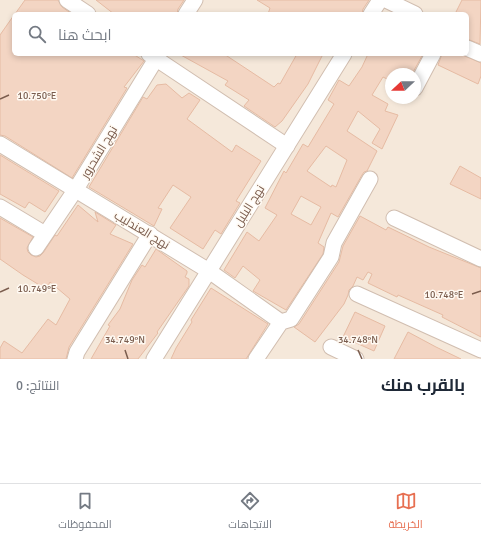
<!DOCTYPE html>
<html lang="ar">
<head>
<meta charset="utf-8">
<style>
  body { margin:0; font-family:Signika,Cairo,sans-serif; background:#f6f6f7; color:#1f2937; direction:rtl }
  .compass { position:absolute; left:385px; top:68px; width:36px; height:36px; border-radius:50%; background:#fff; box-shadow:0 2px 6px #0003; rotate:248deg }
  .list { margin:0; padding:0; list-style:none }
  h2 { display:flex; justify-content:space-between; align-items:center; height:52px; margin:0; padding:0 16px; font-size:17px }
  h2 small { font-size:13px; font-weight:400; color:#747a83 }
  .icon { flex:none; width:22px; height:22px; fill:none; stroke:currentColor; stroke-width:2; stroke-linecap:round; stroke-linejoin:round }
  .map { position:relative; flex:none; width:481px; height:359px; overflow:hidden; direction:ltr }
  .search { position:absolute; background:#fff; box-shadow:0 2px 6px #0003; left:12px; right:12px; top:12px; height:44px; display:flex; align-items:center; gap:10px; box-sizing:border-box; padding:0 14px; border-radius:6px; color:#747a83; font-size:15px }
  .sheet { height:124px; background:#fff }
  nav { display:flex; justify-content:space-around; align-items:center; box-sizing:border-box; height:56px; border-top:1px solid #e0e1e3; background:#fff; font-size:11px; color:#747a83 }
  nav a { display:grid; justify-items:center; gap:2px }
  nav .on { color:#e76f51 }
  .map>svg:first-child { display:block }
  .residential { fill:#f5e8da; fill-rule:evenodd }
  .building { fill:#f3d5c3; stroke:#e6bba3; fill-rule:evenodd }
  .lines { fill:none; stroke-linecap:round; stroke-linejoin:round }
  .street-casing { stroke:#d1beb0; stroke-width:17 }
  .street { stroke:#fff; stroke-width:15 }
  .ticks { fill:none; stroke:#7a5c4d; stroke-width:1.5 }
  .labels { text-anchor:middle; stroke-width:3; stroke-linejoin:round; paint-order:stroke }
  .street-label { font-size:12px; fill:#7a5c4d; stroke:#fffaf3 }
  .ticks-label { font-size:10px; text-anchor:middle; fill:#7a5c4d; stroke:#fffaf3; stroke-width:3; stroke-linejoin:round; paint-order:stroke }
</style>
</head>
<body>
<div class="map">
<svg width="481" height="359" viewBox="0 0 481 359">
  <rect width="100%" height="100%" fill="#fdf6ec"/>
  <path class="residential" d="M0,0H481V359H0ZM14,14H467V54H14ZM391,74H415V98H391Z"/>
  <g class="building">
    <path d="M25,0H58L62,7L72,14H15Z"/>
    <path d="M96,0H184L178,9L177,14H114Z"/>
    <path d="M257,0H369L363,9L362,14H268L270,8Z"/>
    <path d="M462,0H481L480,44L467,39V14H455Z"/>
    <path d="M14,15V54H133L144,61L124,87L127,88L72,178L5,136L0,135V35Z"/>
    <path d="M179,54H224L274,87L278,83L280,84L297,54H323L308,84L282,121L275,127L244,106L249,100L225,85L228,81Z"/>
    <path d="M368,54H423L412,74H391V81L383,77L372,95L388,104L385,111L398,115L382,149L372,143L380,129L358,111L347,131L377,151L367,171L364,172L362,175L338,217L331,213L318,243L324,247L323,254L286,310L253,291L260,280L243,266L235,278L224,270L247,232L259,241L277,215L265,208L284,171L286,173L303,144L308,147L334,104L328,100L339,80L349,86L362,67ZM326,146L347,160L336,187L332,185L331,187L307,171ZM301,196L321,207L311,225L291,214Z"/>
    <path d="M442,54H460L481,63V76L478,84L438,65Z"/>
    <path d="M166,84L182,98L189,93L200,100L187,119L232,152L236,145L261,161L236,201L240,203L221,234L215,230L203,249L170,228L191,197L173,185L158,208L162,209L154,226L89,187L143,97L147,99L157,85Z"/>
    <path d="M0,155L59,191L45,212L29,202L25,208L0,194Z"/>
    <path d="M460,166L481,178V199L450,184Z"/>
    <path d="M78,205L98,222L95,212L116,225L110,234L133,244L69,347L66,359H0V348L4,341L22,353L48,319L56,325L70,299L50,282L46,289L23,275L0,259V218L33,237L27,248L28,252L31,255L36,257L40,256L43,253L55,235L57,236Z"/>
    <path d="M360,216L386,230L388,227L429,247L481,268V337L442,317L443,315L398,295L397,297L368,283L372,274L368,272L363,280L357,277L353,286L349,290L348,295L344,304L315,342L294,327L299,324L339,262L343,246Z"/>
    <path d="M156,249L187,271V273L185,277L189,279V286L157,332L158,333L138,359H91L110,326L108,325L120,309L132,280L142,265L145,267Z"/>
    <path d="M211,288L268,324L246,359H171L176,348L192,322L191,320Z"/>
    <path d="M355,312L385,326L374,351L343,337Z"/>
    <path d="M408,332L436,347L461,359H394Z"/>
  </g>
  <g class="lines">
    <g class="street-casing">
      <g id="street">
        <path d="M67,0L88,14"/>
        <path d="M386,0L415,14"/>
        <path d="M186,14L195,0"/>
        <path d="M371,14L380,0"/>
        <path d="M467,48L481,54"/>
        <path d="M149,54L287,146"/>
        <path d="M415,88L433,54"/>
        <path d="M0,144L209,271L281,322"/>
        <path d="M0,207L45,234"/>
        <path d="M394,218L481,259"/>
        <path d="M36,248L76,189L159,54"/>
        <path d="M357,294L481,350"/>
        <path d="M331,347L356,359"/>
        <path d="M75,359L77,352L150,234"/>
        <path d="M154,359L344,54"/>
        <path d="M256,359L281,322L291,319L331,257L334,243L370,179"/>
      </g>
    </g>
    <use href="#street" class="street"/>
  </g>
  <path class="ticks" d="M0,99L9,95M0,292L9,288M472,294L481,291M125,350L128,359M358,350L362,359"/>
  <g class="labels">
    <g class="street-label">
      <text transform="translate(99 152) rotate(-59)" y="4">نهج الشحرور</text>
      <text transform="translate(249 206) rotate(-58)" y="4">نهج البلبل</text>
      <text transform="translate(142 230) rotate(31)" y="4">نهج العندليب</text>
    </g>
  </g>
  <g class="ticks-label">
    <text x="37" y="99">10.750°E</text>
    <text x="37" y="292">10.749°E</text>
    <text x="444" y="298">10.748°E</text>
    <text x="125" y="343">34.749°N</text>
    <text x="358" y="343">34.748°N</text>
  </g>
</svg>
<svg class="compass" viewBox="-18 -18 36 36"><path d="M0-13l5 13h-10z" fill="#e53935"/><path d="M0 13l5-13h-10z" fill="#747a83"/></svg>
<div class="search"><svg class="icon" aria-label="search" viewBox="0 0 24 24"><circle cx="10" cy="10" r="6"/><path d="M15 15l6 6"/></svg>ابحث هنا</div>
</div>
<section class="sheet">
<h2>بالقرب منك<small>النتائج: 0</small></h2>
<ul class="list">
</ul>
</section>
<nav>
<a class="on"><svg class="icon" aria-label="map" viewBox="0 0 24 24"><path d="M3 6l6-2 6 2 6-2v14l-6 2-6-2-6 2zM9 4v14M15 6v14"/></svg>الخريطة</a>
<a><svg class="icon" aria-label="directions" viewBox="0 0 24 24"><path d="M12 3l9 9-9 9-9-9zM9 14v-3h6M13 9l2 2-2 2"/></svg>الاتجاهات</a>
<a><svg class="icon" aria-label="saved" viewBox="0 0 24 24"><path d="M7 4h10v16l-5-4-5 4z"/></svg>المحفوظات</a>
</nav>
</body>
</html>
